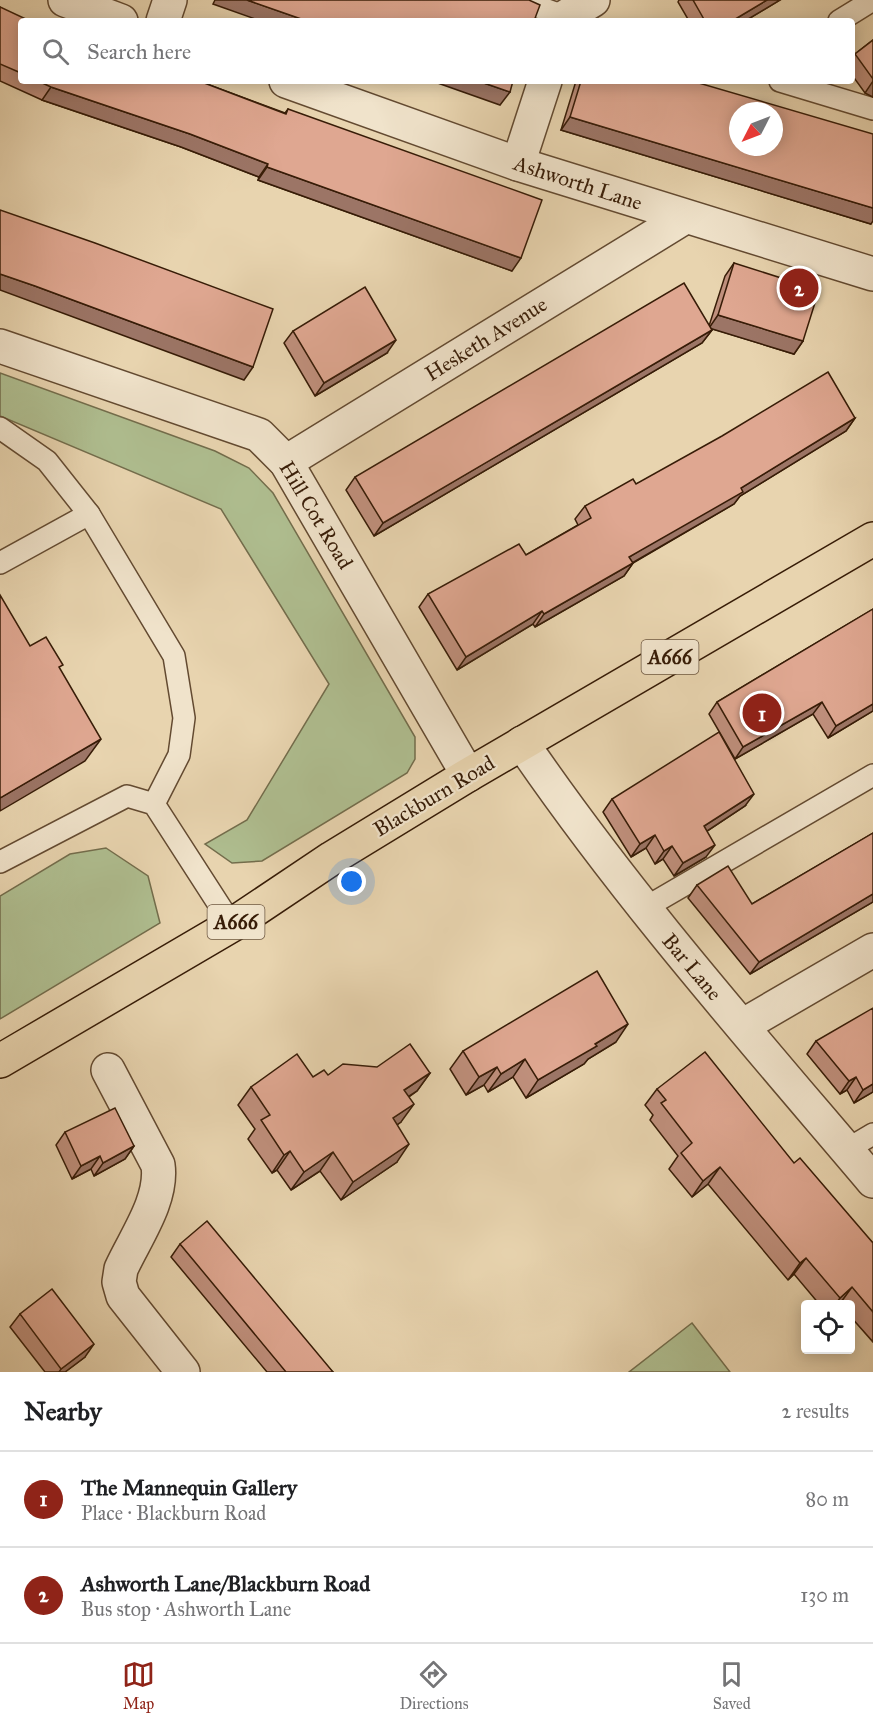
<!DOCTYPE html>
<html lang="en">
<head>
<meta charset="utf-8">
<style>
  body { margin:0; font-family:"IM FELL Great Primer",serif; background:#f2f2f2; color:#202124 }
  .controls { position:absolute; right:18px; bottom:18px; display:grid; overflow:hidden; border-radius:6px; box-shadow:0 3px 15px #0003 }
  .controls button { width:54px; height:54px; display:grid; place-items:center; padding:0; border:0; border-bottom:2px solid #e0e0e0; background:#fff; color:#202124; font:30px sans-serif }
  .compass { position:absolute; left:729px; top:102px; width:54px; height:54px; border-radius:50%; background:#fff; box-shadow:0 3px 15px #0003; rotate:228deg }
  .you { position:absolute; left:352px; top:882px; width:21px; height:21px; margin:-15px; border:4px solid #fff; border-radius:50%; background:#1a73e8; box-shadow:0 0 0 9px #1a73e833 }
  .badge { display:grid; place-items:center; width:39px; height:39px; border-radius:50%; background:#8f2418; color:#fff; font-size:20px; font-weight:700 }
  .pin { position:absolute; translate:-50% -50%; border:3px solid #fff; box-shadow:0 2px 6px #0006 }
  .list { margin:0; padding:0; list-style:none }
  h2 { display:flex; justify-content:space-between; align-items:center; height:78px; margin:0; padding:0 24px; font-size:26px }
  h2 small { font-size:20px; font-weight:400; color:#757577 }
  .list li { display:grid; grid-template-columns:39px 1fr auto; gap:18px; align-items:center; box-sizing:border-box; height:96px; padding:0 24px; border-top:2px solid #e0e0e0 }
  .list b { display:block; font-size:22px; white-space:nowrap }
  .list p { margin:0; font-size:20px; white-space:nowrap; color:#757577 }
  .list em { font-size:20px; font-style:normal; color:#757577 }
  .icon { flex:none; width:33px; height:33px; fill:none; stroke:currentColor; stroke-width:2; stroke-linecap:round; stroke-linejoin:round }
  .map { position:relative; flex:none; width:873px; height:1372px; overflow:hidden }
  .search { position:absolute; background:#fff; box-shadow:0 3px 15px #0003; left:18px; right:18px; top:18px; height:66px; display:flex; align-items:center; gap:15px; box-sizing:border-box; padding:0 21px; border-radius:6px; color:#757577; font-size:22px }
  .sheet { height:270px; background:#fff }
  nav { display:flex; justify-content:space-around; align-items:center; box-sizing:border-box; height:84px; border-top:2px solid #e0e0e0; background:#fff; font-size:16px; color:#757577 }
  nav a { display:grid; justify-items:center; gap:3px }
  nav .on { color:#8f2418 }
  .map>svg:first-child { display:block }
  .green { fill:#afbe90; stroke:#736d4c; stroke-width:1.5 }
  .lines { fill:none; stroke-linecap:round; stroke-linejoin:round }
  .lane-casing { stroke:#634a31; stroke-width:24 }
  .street-casing { stroke:#634a31; stroke-width:36 }
  .highway-casing { stroke:#371c07; stroke-width:36 }
  .lane { stroke:#f0e3cb; stroke-width:21 }
  .street { stroke:#f0e3cb; stroke-width:33 }
  .highway { stroke:#e8d4af; stroke-width:33 }
  .wall { fill:#c0907d; stroke:#371c07; stroke-width:1.5 }
  .shaded-wall { fill:#9c7566; stroke:#371c07; stroke-width:1.5 }
  .building { fill:#dfa791; stroke:#371c07; stroke-width:1.5; fill-rule:evenodd }
  .labels { text-anchor:middle; stroke-width:4.5; stroke-linejoin:round; paint-order:stroke }
  .shield { fill:#f0e3cb; stroke:#6e5842; stroke-width:1.5 }
  .shield-label { font-size:20px; font-weight:bold; fill:#371c07 }
  .street-label { font-size:21px; fill:#371c07; stroke:#f0e3cb }
</style>
</head>
<body>
<div class="map">
<svg width="873" height="1372" viewBox="0 0 873 1372">
  <rect width="100%" height="100%" fill="#e8d4af"/>
  <filter id="stains"><feTurbulence type="fractalNoise" baseFrequency=".00333" numOctaves="4"/><feColorMatrix values="0 0 0 0 .2 0 0 0 0 .09 0 0 0 0 .02 0 0 0 .5 -.17"/></filter>
  <radialGradient id="worn" r=".72"><stop offset=".6" stop-color="#630" stop-opacity="0"/><stop offset="1" stop-color="#630" stop-opacity=".3"/></radialGradient>
  <g class="green">
    <path d="M0,373L215,451L249,468L273,493L415,737V759L407,773L262,861L232,863L205,844L247,820L329,684L221,509L0,416Z"/>
    <path d="M106,848L148,876L160,923L0,1019V896L70,854Z"/>
    <path d="M692,1323L730,1372H629Z"/>
  </g>
  <g class="lines">
    <g class="lane-casing">
      <g id="lane">
        <path d="M519,0L575,20"/>
        <path d="M839,21L873,0"/>
        <path d="M780,81L873,109"/>
        <path d="M0,428L47,461L89,514"/>
        <path d="M0,563L89,514L174,656L184,718L179,755L154,804"/>
        <path d="M0,862L127,796L154,804L232,925"/>
        <path d="M643,909L873,775"/>
        <path d="M846,1150L873,1134"/>
      </g>
    </g>
    <g class="street-casing">
      <g id="street">
        <path d="M65,0L121,21"/>
        <path d="M163,21L170,0"/>
        <path d="M564,21L565,17L593,0"/>
        <path d="M286,81L518,164L873,274"/>
        <path d="M518,164L545,81"/>
        <path d="M0,346L259,435L286,462L468,775"/>
        <path d="M286,462L685,217"/>
        <path d="M522,743C628,898 752,1038 873,1181"/>
        <path d="M742,1026L873,950"/>
        <path d="M108,1070L158,1165C163,1200 135,1238 121,1269L119,1282L123,1296L183,1372"/>
      </g>
    </g>
    <g class="highway-casing">
      <path id="highway" d="M0,1061L232,925L332,858L468,775L873,539"/>
    </g>
    <use href="#lane" class="lane"/>
    <use href="#street" class="street"/>
    <use href="#highway" class="highway"/>
  </g>
  <g class="wall">
    <path d="M679,0H780L745,21H689L678,2Z"/>
    <path d="M0,7L21,21V81H199L285,113L288,109L512,271L258,180L259,177L181,147L42,100L0,81Z"/>
    <path d="M873,40V97L865,93L852,75V57L855,54Z"/>
    <path d="M576,81H692L871,224L561,130Z"/>
    <path d="M734,263L803,341L794,354L710,328L712,330L702,343L374,536L346,490L355,477L709,326L725,276Z"/>
    <path d="M293,331L387,353L315,396L284,343Z"/>
    <path d="M855,418L846,431L740,496L734,504L633,563L624,576L535,627L533,624L457,670L419,607L428,594L526,555L578,525L575,519L585,506L636,484Z"/>
    <path d="M873,609V711L828,738L813,714L735,759L709,714L717,702Z"/>
    <path d="M612,799L745,806L707,831L706,857L674,876L663,859L655,864L646,848L631,857L603,812Z"/>
    <path d="M873,833V902L750,974L688,898L697,885L752,904Z"/>
    <path d="M816,1041L873,1092L854,1103L847,1090L840,1094L807,1054Z"/>
    <path d="M616,1042L588,1059L584,1064L526,1098L513,1077L488,1092L484,1085L466,1095L450,1069L463,1051Z"/>
    <path d="M430,1073L417,1091L409,1097L401,1122L397,1125V1162L341,1200L320,1171L291,1190L277,1170L272,1173L248,1139L255,1129L238,1105L251,1087L328,1075Z"/>
    <path d="M657,1089L794,1163L873,1243V1342L850,1316V1305H820L794,1274L788,1280L708,1184L692,1197L669,1169L678,1156L650,1120L653,1115L645,1105Z"/>
    <path d="M65,1132L134,1146L125,1159L94,1176L91,1169L72,1179L56,1145Z"/>
    <path d="M180,1244L333,1372H267L171,1257Z"/>
    <path d="M20,1314L85,1357L65,1372H45L10,1327Z"/>
  </g>
  <g class="shaded-wall">
    <path d="M215,0H247L307,21H261L213,4Z"/>
    <path d="M767,0H780L745,21H732Z"/>
    <path d="M432,81H478L510,92L500,105Z"/>
    <path d="M873,81V97L865,93Z"/>
    <path d="M51,87L190,134L268,164L259,177L181,147L42,100Z"/>
    <path d="M570,117L873,208V221L871,224L561,130Z"/>
    <path d="M267,167L521,258L512,271L258,180Z"/>
    <path d="M0,274L35,286L253,367L244,380L0,290Z"/>
    <path d="M718,315L803,341L794,354L709,328Z"/>
    <path d="M712,330L702,343L374,536L383,523Z"/>
    <path d="M396,340L387,353L315,396L324,383Z"/>
    <path d="M855,418L846,431L740,496L734,504L620,570L629,557Z"/>
    <path d="M633,563L624,576L535,627L544,614Z"/>
    <path d="M542,611L533,624L457,670L466,657Z"/>
    <path d="M822,702L813,714L735,759L743,747Z"/>
    <path d="M873,704V711L828,738L836,726Z"/>
    <path d="M101,739L85,761L0,811V798Z"/>
    <path d="M754,794L745,806L695,839L704,826Z"/>
    <path d="M655,835L646,848L631,857L640,844Z"/>
    <path d="M715,845L706,857L674,876L683,863Z"/>
    <path d="M672,846L663,859L655,864L664,851Z"/>
    <path d="M873,894V902L750,974L759,962Z"/>
    <path d="M628,1024L616,1042L588,1059L584,1064L526,1098L538,1080L595,1044Z"/>
    <path d="M525,1059L513,1077L488,1092L501,1074Z"/>
    <path d="M497,1067L484,1085L466,1095L479,1077Z"/>
    <path d="M430,1073L417,1091L391,1108L404,1090Z"/>
    <path d="M856,1077L847,1090L840,1094L849,1081Z"/>
    <path d="M873,1084V1092L854,1103L863,1090Z"/>
    <path d="M414,1104L401,1122L380,1136L393,1118Z"/>
    <path d="M409,1144L397,1162L341,1200L353,1182Z"/>
    <path d="M134,1146L125,1159L94,1176L103,1163Z"/>
    <path d="M290,1151L277,1170L272,1173L284,1155Z"/>
    <path d="M333,1152L320,1171L291,1190L304,1172Z"/>
    <path d="M100,1156L91,1169L72,1179L81,1166Z"/>
    <path d="M720,1167L708,1184L692,1197L703,1181Z"/>
    <path d="M806,1258L794,1274L788,1280L800,1263Z"/>
    <path d="M852,1287L839,1305H835L840,1298Z"/>
    <path d="M94,1344L85,1357L65,1372H59L61,1369Z"/>
  </g>
  <g class="building">
    <path d="M247,0H529L540,5L534,21H307Z"/>
    <path d="M693,0H767L732,21H705Z"/>
    <path d="M0,7L30,21H21V73L0,64Z"/>
    <path d="M873,40V79L855,54Z"/>
    <path d="M38,81H199L286,114L288,109L542,200L521,258L267,167L268,164L190,134L51,87Z"/>
    <path d="M478,81H513L510,92Z"/>
    <path d="M581,81H692L873,134V208L570,117ZM738,111H774V147H738Z"/>
    <path d="M0,210L95,243L273,309L253,367L35,286L0,274Z"/>
    <path d="M734,263L819,290L803,341L718,315Z"/>
    <path d="M684,283L712,330L383,523L355,477Z"/>
    <path d="M365,287L396,340L324,383L293,331Z"/>
    <path d="M828,372L855,418L741,488L743,492L629,557L633,563L544,614L542,611L466,657L428,594L519,544L526,555L591,518L585,506L633,479L636,484L722,436Z"/>
    <path d="M0,595L30,646L46,637L63,665L59,667L101,739L0,798Z"/>
    <path d="M873,609V704L836,726L822,702L743,747L717,702Z"/>
    <path d="M719,732L754,794L704,826L715,845L683,863L672,846L664,851L655,835L640,844L612,799Z"/>
    <path d="M873,833V894L759,962L697,885L728,866L752,904Z"/>
    <path d="M597,971L628,1024L595,1044L597,1046L538,1080L525,1059L501,1074L497,1067L479,1077L463,1051Z"/>
    <path d="M873,1008V1084L863,1090L856,1077L849,1081L816,1041Z"/>
    <path d="M410,1044L430,1073L404,1090L414,1104L393,1118L409,1144L353,1182L333,1152L304,1172L290,1151L284,1155L261,1120L270,1115L251,1087L297,1054L313,1077L324,1070L328,1075L343,1064L377,1067Z"/>
    <path d="M705,1052L794,1163L800,1158L873,1243V1312L852,1287L840,1298L806,1258L800,1263L720,1167L703,1181L681,1153L692,1143L661,1103L666,1100L657,1089Z"/>
    <path d="M115,1108L134,1146L103,1163L100,1156L81,1166L65,1132Z"/>
    <path d="M207,1221L333,1372H286L180,1244Z"/>
    <path d="M52,1289L94,1344L61,1369L20,1314Z"/>
  </g>
  <g class="labels">
    <g class="shield">
      <rect x="641.5" y="640" width="57" height="34" rx="4.5"/>
      <rect x="207.5" y="905" width="57" height="34" rx="4.5"/>
    </g>
    <g class="shield-label">
      <text x="670" y="664">A666</text>
      <text x="236" y="929">A666</text>
    </g>
    <g class="street-label">
      <text transform="translate(578 183) rotate(18)" y="7">Ashworth Lane</text>
      <text transform="translate(486 339) rotate(-32)" y="7">Hesketh Avenue</text>
      <text transform="translate(316 515) rotate(59)" y="7">Hill Cot Road</text>
      <text transform="translate(434 796) rotate(-31)" y="7">Blackburn Road</text>
      <text transform="translate(692 967) rotate(50)" y="7">Bar Lane</text>
    </g>
  </g>
  <rect width="100%" height="100%" filter="url(#stains)"/>
  <rect width="100%" height="100%" fill="url(#worn)"/>
</svg>
<div class="controls">
<button><svg class="icon" aria-label="locate" viewBox="0 0 24 24"><circle cx="12" cy="12" r="6"/><path d="M12 2v4M12 18v4M2 12h4M18 12h4"/></svg></button>
</div>
<svg class="compass" viewBox="-18 -18 36 36"><path d="M0-13l5 13h-10z" fill="#e53935"/><path d="M0 13l5-13h-10z" fill="#757577"/></svg>
<div class="you"></div>
<div class="pin badge" style="left:762px;top:713px">1</div>
<div class="pin badge" style="left:799px;top:288px">2</div>
<div class="search"><svg class="icon" aria-label="search" viewBox="0 0 24 24"><circle cx="10" cy="10" r="6"/><path d="M15 15l6 6"/></svg>Search here</div>
</div>
<section class="sheet">
<h2>Nearby<small>2 results</small></h2>
<ul class="list">
<li><span class="badge">1</span><div><b>The Mannequin Gallery</b><p>Place · Blackburn Road</p></div><em>80 m</em></li>
<li><span class="badge">2</span><div><b>Ashworth Lane/Blackburn Road</b><p>Bus stop · Ashworth Lane</p></div><em>130 m</em></li>
</ul>
</section>
<nav>
<a class="on"><svg class="icon" aria-label="map" viewBox="0 0 24 24"><path d="M3 6l6-2 6 2 6-2v14l-6 2-6-2-6 2zM9 4v14M15 6v14"/></svg>Map</a>
<a><svg class="icon" aria-label="directions" viewBox="0 0 24 24"><path d="M12 3l9 9-9 9-9-9zM9 14v-3h6M13 9l2 2-2 2"/></svg>Directions</a>
<a><svg class="icon" aria-label="saved" viewBox="0 0 24 24"><path d="M7 4h10v16l-5-4-5 4z"/></svg>Saved</a>
</nav>
</body>
</html>
